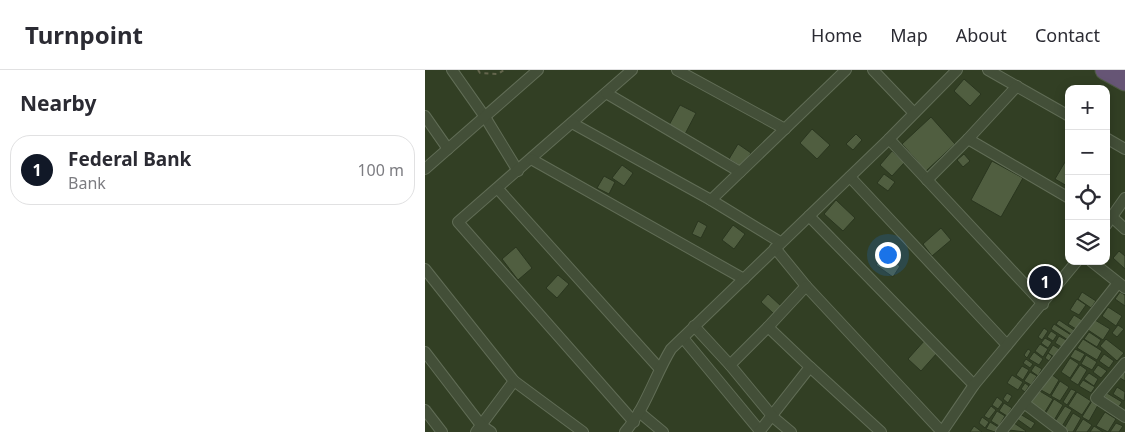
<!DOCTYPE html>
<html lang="en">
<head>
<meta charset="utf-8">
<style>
  body { margin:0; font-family:"Noto Sans",sans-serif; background:#f7f7f7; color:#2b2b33 }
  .controls { position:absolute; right:15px; top:15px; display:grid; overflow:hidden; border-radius:10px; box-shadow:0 2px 12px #0003 }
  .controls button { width:45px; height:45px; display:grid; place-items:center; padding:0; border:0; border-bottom:1px solid #e1e1e2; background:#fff; color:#2b2b33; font:25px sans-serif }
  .you { position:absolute; left:462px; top:184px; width:18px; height:18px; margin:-12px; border:4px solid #fff; border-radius:50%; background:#1a73e8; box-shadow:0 0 0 8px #1a73e833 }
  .badge { display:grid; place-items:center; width:32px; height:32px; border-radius:50%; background:#111827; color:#fff; font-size:16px; font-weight:700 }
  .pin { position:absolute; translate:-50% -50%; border:2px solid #fff; box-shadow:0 1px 5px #0006 }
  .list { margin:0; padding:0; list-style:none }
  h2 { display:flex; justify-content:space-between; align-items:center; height:65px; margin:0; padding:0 20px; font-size:21px }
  h2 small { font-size:16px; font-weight:400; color:#7c7c81 }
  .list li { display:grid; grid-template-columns:32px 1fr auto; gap:15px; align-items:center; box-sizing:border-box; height:70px; margin:0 10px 10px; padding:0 10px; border:1px solid #e1e1e2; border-radius:20px }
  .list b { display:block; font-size:19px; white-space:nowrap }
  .list p { margin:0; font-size:16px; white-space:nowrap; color:#7c7c81 }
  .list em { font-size:16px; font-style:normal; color:#7c7c81 }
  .icon { flex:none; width:28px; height:28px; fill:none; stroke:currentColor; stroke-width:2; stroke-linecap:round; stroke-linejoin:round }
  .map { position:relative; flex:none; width:700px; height:362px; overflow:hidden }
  header { display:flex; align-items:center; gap:30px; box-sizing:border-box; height:70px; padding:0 25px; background:#fff; border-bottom:1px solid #e1e1e2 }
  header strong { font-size:24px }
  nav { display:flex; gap:28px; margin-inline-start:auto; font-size:18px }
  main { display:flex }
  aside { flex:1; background:#fff }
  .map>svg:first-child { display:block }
  .building { fill:#505e40; stroke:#2a361f }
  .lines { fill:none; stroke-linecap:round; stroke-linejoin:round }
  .street-casing { stroke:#616d56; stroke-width:12 }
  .highway-casing { stroke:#4e5a43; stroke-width:21 }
  .path { stroke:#64664d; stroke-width:2; stroke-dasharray:4 4; stroke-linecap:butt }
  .street { stroke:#434f38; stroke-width:10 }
  .highway { stroke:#665575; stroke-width:19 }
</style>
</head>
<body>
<header>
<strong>Turnpoint</strong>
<nav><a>Home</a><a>Map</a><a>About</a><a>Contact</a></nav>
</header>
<main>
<aside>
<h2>Nearby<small></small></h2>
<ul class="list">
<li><span class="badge">1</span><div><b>Federal Bank</b><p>Bank</p></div><em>100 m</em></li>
</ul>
</aside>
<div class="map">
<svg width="700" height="362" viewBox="0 0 700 362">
  <rect width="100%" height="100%" fill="#323f24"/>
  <g class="building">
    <path d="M539,9L556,24L545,36L529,21Z"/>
    <path d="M255,35L271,43L259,66L243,57Z"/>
    <path d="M506,47L530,74L501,101L477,74Z"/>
    <path d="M387,59L405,75L392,89L375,73Z"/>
    <path d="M431,64L437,70L428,80L421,74Z"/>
    <path d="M313,74L326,83L317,97L304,89Z"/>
    <path d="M467,81L479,93L467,106L455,95Z"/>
    <path d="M539,84L545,91L538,97L532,90Z"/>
    <path d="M567,91L598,108L576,147L546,130Z"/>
    <path d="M640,92L644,94L642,116L630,109Z"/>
    <path d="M197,95L208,103L199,116L187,108Z"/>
    <path d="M459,104L470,112L463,121L452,113Z"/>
    <path d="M179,106L190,112L184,124L172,118Z"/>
    <path d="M411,130L430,148L418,161L399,144Z"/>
    <path d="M273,151L282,156L276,168L267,164Z"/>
    <path d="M308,155L320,164L309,179L297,170Z"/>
    <path d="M516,158L526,170L507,186L498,174Z"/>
    <path d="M91,177L107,198L93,210L77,189Z"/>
    <path d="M694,181L700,186V199L688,188Z"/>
    <path d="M458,185L475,196L468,207L451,195Z"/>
    <path d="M620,203L627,210L618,220L611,213Z"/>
    <path d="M133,205L144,214L132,228L121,218Z"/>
    <path d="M657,222L671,231L666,238L653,229Z"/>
    <path d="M695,222L700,225V236L690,229Z"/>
    <path d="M343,224L356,236L349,244L336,232Z"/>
    <path d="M652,229L661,235L654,245L645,240Z"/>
    <path d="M683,237L697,246L691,256L677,246Z"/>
    <path d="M649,245L657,250L651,259L643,254Z"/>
    <path d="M634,250L649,260L646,264L631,254Z"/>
    <path d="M670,250L685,259L678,270L663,260Z"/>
    <path d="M629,254L646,265L643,270L626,259Z"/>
    <path d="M693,255L699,259L692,267L687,263Z"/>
    <path d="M619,258L623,261L617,270L613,267Z"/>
    <path d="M626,261L632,265L628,271L622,267Z"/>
    <path d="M664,262L676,270L672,277L659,269Z"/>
    <path d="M634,266L643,271L638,278L630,273Z"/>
    <path d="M620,268L627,272L623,278L616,273Z"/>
    <path d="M658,269L677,281L672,290L652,278Z"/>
    <path d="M681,269L699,283L692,291L675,276Z"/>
    <path d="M500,270L513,282L496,301L483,289Z"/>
    <path d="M615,274L623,279L618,287L610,281Z"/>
    <path d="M628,275L636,280L631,288L623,283Z"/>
    <path d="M603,279L606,281L602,288L599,285Z"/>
    <path d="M650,279L660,284L655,292L645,287Z"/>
    <path d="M609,282L618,289L614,295L604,289Z"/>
    <path d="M623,283L627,286L624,291L620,288Z"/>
    <path d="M679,284L689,291L684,298L674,291Z"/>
    <path d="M661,285L672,292L667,300L656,294Z"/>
    <path d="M645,288L654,294L645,308L636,302Z"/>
    <path d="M601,289L608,294L605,298L598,293Z"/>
    <path d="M610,295L617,299L613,306L606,301Z"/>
    <path d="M655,295L662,300L653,315L645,310Z"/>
    <path d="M673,295L682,301L676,308L668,302Z"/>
    <path d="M597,296L604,300L598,310L591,305Z"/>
    <path d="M605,302L612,306L606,315L599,311Z"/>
    <path d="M698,302L700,303V311L695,308Z"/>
    <path d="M664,303L673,309L669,316L659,309Z"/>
    <path d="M626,304L634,310L625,325L616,320Z"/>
    <path d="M587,305L598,312L593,320L582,313Z"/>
    <path d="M658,310L670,317L666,323L654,316Z"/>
    <path d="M635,311L644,317L635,331L626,326Z"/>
    <path d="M600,313L604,316L600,322L596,319Z"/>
    <path d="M692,317L700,322L699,331L688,324Z"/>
    <path d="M646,319L651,321L642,335L638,332Z"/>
    <path d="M613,320L628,329L618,345L604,336Z"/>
    <path d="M652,322L666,331L657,345L643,336Z"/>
    <path d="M582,323L587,326L583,333L578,329Z"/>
    <path d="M682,323L697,332L693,338L678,329Z"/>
    <path d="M572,327L578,332L573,339L567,335Z"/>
    <path d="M629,329L638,335L628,352L619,346Z"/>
    <path d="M667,331L673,335L664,351L657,347Z"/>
    <path d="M579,333L587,338L582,346L574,341Z"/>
    <path d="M566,336L571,340L564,349L559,346Z"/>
    <path d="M640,336L647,340L636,358L629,353Z"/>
    <path d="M572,341L580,346L574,356L566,351Z"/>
    <path d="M680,342L691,349L683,362L671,356Z"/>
    <path d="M648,343L656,348L648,362H637Z"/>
    <path d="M595,344L610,353L606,359L592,349Z"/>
    <path d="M557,347L564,352L560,358L554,353Z"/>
    <path d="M658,349L667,355L662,362H650Z"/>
    <path d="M565,352L573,357L570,362L561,359Z"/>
    <path d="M589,353L601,361L600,362L584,360Z"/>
    <path d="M691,353L698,356L694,362H685Z"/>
    <path d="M549,356L557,362H545Z"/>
    <path d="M669,356L678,362H665Z"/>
  </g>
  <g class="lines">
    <g class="street-casing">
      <g id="street">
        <path d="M27,0L60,47L93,101"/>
        <path d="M207,0L33,152L209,352"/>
        <path d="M252,0L360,59"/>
        <path d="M448,0L489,43"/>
        <path d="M563,0L644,46"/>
        <path d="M181,23L315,102"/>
        <path d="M0,46L23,79"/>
        <path d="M147,53L286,130L355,172"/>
        <path d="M681,68L700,79"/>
        <path d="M464,69L618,234"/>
        <path d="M543,69L644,128"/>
        <path d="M106,89L319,209"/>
        <path d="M0,99L113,0"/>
        <path d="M425,107L582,275"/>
        <path d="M502,110L543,69L592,16"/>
        <path d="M73,119L234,298"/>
        <path d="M286,130L421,0"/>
        <path d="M384,146L549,315"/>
        <path d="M687,147L700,159"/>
        <path d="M681,155L700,128"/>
        <path d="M350,178L381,216L517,362L549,315L652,191"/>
        <path d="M666,191L700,218"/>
        <path d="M0,199L89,311L51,362"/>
        <path d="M269,256L305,295"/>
        <path d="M343,257L381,216"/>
        <path d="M258,268L335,361"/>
        <path d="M0,282L56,355L66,362"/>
        <path d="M700,293L671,328L700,347"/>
        <path d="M89,311L158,362"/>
        <path d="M599,333L637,362"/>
        <path d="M0,340L17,362"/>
        <path d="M214,342L238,362"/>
        <path d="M200,362C221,338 230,305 246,279L464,69L532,0"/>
        <path d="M334,362L385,297L456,362"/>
        <path d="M366,362L348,347L305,295L343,257L385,297"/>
        <path d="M576,362L693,213"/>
      </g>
    </g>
    <g class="highway-casing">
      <path id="highway" d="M680,0L700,11"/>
    </g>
    <path class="path" d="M53,0L55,3L73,4L79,0"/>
    <use href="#street" class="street"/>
    <use href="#highway" class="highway"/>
  </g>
</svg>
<div class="controls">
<button>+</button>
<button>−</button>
<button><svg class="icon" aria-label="locate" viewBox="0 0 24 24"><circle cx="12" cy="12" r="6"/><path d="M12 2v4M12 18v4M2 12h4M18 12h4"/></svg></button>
<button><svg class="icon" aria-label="layers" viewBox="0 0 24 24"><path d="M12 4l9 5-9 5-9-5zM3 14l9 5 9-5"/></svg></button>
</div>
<div class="you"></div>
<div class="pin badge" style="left:620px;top:212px">1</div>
</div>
</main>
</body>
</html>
